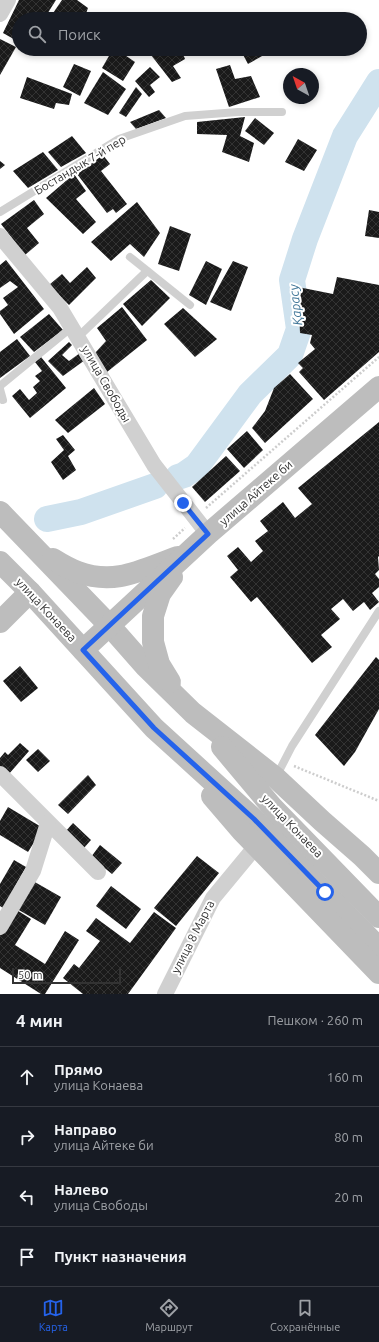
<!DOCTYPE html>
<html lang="ru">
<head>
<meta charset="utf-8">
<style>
  body { margin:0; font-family:Ubuntu,sans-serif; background:#20242c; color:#f1f3f6 }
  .compass { position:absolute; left:283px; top:68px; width:36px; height:36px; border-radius:50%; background:#171b24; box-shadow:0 2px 6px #0003; rotate:320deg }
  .scale { position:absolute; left:12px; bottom:10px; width:109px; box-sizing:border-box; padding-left:4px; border:2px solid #333; border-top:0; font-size:11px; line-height:14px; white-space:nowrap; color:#333; -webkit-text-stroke:3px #fff; paint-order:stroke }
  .stop { position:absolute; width:12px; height:12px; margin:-9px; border:3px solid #2563eb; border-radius:50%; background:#fff }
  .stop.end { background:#2563eb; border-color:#fff; box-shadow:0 1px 4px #0008 }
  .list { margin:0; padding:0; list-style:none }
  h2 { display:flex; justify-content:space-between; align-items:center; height:52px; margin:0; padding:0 16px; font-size:17px }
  h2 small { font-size:13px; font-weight:400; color:#9ea1a6 }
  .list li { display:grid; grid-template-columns:26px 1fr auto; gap:12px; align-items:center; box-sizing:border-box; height:60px; padding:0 16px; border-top:1px solid #363941 }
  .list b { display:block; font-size:15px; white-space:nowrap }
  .list p { margin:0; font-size:13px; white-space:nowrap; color:#9ea1a6 }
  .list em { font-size:13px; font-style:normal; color:#9ea1a6 }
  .icon { flex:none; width:22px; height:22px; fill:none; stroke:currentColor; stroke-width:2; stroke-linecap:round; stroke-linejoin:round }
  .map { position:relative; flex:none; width:379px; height:994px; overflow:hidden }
  .search { position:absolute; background:#171b24; box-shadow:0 2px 6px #0003; left:12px; right:12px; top:12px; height:44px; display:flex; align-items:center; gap:10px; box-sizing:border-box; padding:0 14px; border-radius:22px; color:#9ea1a6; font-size:15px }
  .sheet { height:292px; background:#171b24 }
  nav { display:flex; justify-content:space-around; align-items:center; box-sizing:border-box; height:56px; border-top:1px solid #363941; background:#171b24; font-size:11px; color:#9ea1a6 }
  nav a { display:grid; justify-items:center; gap:2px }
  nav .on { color:#2563eb }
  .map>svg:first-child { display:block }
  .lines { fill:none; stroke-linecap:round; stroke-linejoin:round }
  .river { stroke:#cfe2ee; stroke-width:26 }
  .building { fill:url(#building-cross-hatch) }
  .path { stroke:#cdcdcd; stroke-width:2.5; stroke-dasharray:2 2; stroke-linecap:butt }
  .lane { stroke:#d0d0d0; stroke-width:8 }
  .street { stroke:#d0d0d0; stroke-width:16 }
  .secondary { stroke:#bdbdbd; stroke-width:22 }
  .route { stroke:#2563eb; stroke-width:5 }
  .labels { text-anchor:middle; stroke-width:4; stroke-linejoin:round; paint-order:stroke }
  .street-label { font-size:12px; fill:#333; stroke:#fff }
  .water-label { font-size:13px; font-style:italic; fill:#3f7597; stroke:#fff }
</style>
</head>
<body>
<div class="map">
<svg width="379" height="994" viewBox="0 0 379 994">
  <defs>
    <pattern id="building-cross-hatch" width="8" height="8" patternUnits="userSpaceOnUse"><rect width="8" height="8" fill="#1a1a1a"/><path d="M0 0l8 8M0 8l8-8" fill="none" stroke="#333"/></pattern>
  </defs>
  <rect width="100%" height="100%" fill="#fff"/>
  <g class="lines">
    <g class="river">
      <path d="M178,477L184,475L197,466L250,394L290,355L299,329L292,280L305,239L345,136L379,82"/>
      <path d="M47,519L81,512L155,486"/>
    </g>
  </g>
  <g class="building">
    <path d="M19,0H56L44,19H19V42L3,33Z"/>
    <path d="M62,0H77L88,8L84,19H49Z"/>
    <path d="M0,39L16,47L0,75Z"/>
    <path d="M113,49H116L135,62L123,81L102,68Z"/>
    <path d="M130,49H143L136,55Z"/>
    <path d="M163,49H181L185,59L173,66L181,78L172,82L151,55Z"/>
    <path d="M240,49H270L271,51L248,64Z"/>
    <path d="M74,64L91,71L80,96L63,87Z"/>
    <path d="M230,65L235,79L251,76L260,97L229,107L216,69Z"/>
    <path d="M150,67L160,77L150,85L155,92L149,97L135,81Z"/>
    <path d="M103,72L126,89L108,115L84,103Z"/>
    <path d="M27,77L72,94L69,105L56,103L54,109L20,98Z"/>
    <path d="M136,87L142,94L126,117L119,113Z"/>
    <path d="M159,110L166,118L136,129L130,122Z"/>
    <path d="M245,117L240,136L254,143L249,162L222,152L227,135L197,134V122Z"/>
    <path d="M255,118L274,133L264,145L245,131Z"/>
    <path d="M72,136L86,153L61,167L48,152Z"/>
    <path d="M298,139L317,150L304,171L285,162Z"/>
    <path d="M43,152L58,170L28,188L13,171Z"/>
    <path d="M103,155L110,164L101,171L127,204L116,213L113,209L107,213L77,174Z"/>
    <path d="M0,161L5,165L0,169Z"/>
    <path d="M74,174L86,191L76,199L96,222L83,234L46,198Z"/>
    <path d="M34,200L44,214L27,228L39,243L25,255L1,224Z"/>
    <path d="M137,202L160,233L144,257L130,244L111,261L91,242Z"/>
    <path d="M369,210L379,212V238L365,236Z"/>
    <path d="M170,226L191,234L179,271L158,264Z"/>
    <path d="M6,260L44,309L14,334L0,314V311L8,305L3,298L18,287L10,281L0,288V265Z"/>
    <path d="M206,261L222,269L206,305L189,295Z"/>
    <path d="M233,261L248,267L231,311L210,302Z"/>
    <path d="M87,267L96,278L69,305L49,285L62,274L70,283Z"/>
    <path d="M337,277L379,285V352L324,400L299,372L303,368L298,363L315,349L310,343L312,335L300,333L298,287L333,294Z"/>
    <path d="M151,280L170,298L142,326L123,304Z"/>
    <path d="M122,307L147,340L107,372L95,353L106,341L97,328Z"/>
    <path d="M183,308L217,339L195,357L164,324Z"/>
    <path d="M49,314L63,330L34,352L20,337Z"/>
    <path d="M17,339L30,356L0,378V352Z"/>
    <path d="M69,342L72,345L62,355L69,361L80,353L85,360L63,376L48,361Z"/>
    <path d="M41,357L66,388L30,418L12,396L20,389L29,400L37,393L33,387L40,381L35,376L42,371L35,362Z"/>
    <path d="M290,374L313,399L265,443L252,428L265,411L274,388Z"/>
    <path d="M94,388L105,404L68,433L55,420Z"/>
    <path d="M379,422V556L378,557L379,570L375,574L379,579V587L372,593L379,602L370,610L364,602L353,611L343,599L331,609L340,619L321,635L332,647L312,663L257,597L251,602L230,577L238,570L227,556L238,547L251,562L263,551L255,541L268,531L260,521L283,502L295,518L312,504L298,488Z"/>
    <path d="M247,431L263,450L244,468L227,449Z"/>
    <path d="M63,435L75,450L68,456L76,470L63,480L51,462L64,450L56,439Z"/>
    <path d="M226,456L240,471L205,502L192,487Z"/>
    <path d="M376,657L379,660V709L355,752L344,766L315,735Z"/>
    <path d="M20,666L38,688L21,702L3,681Z"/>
    <path d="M20,743L29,751L8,775L0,769V758L5,752L8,755Z"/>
    <path d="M38,749L50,761L38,772L26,760Z"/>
    <path d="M88,775L96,785L68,814L58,805Z"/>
    <path d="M8,807L43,828L28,852L0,835V821Z"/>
    <path d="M73,823L91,840L83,849L65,832Z"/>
    <path d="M100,845L122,863L112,874L91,857Z"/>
    <path d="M197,856L219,873L176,926L154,908Z"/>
    <path d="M14,860L26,867L3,908L0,906V884Z"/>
    <path d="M33,881L61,897L45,925L17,909Z"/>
    <path d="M111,886L141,909L126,929L96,906Z"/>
    <path d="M15,909L31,919L15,945L45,964L65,931L79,940L45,994H41L0,968V934Z"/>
    <path d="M154,912L176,928L128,994H83L63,978L74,964L79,968L100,941L86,931L96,918L130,943Z"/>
  </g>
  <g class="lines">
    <g class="path">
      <path d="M206,508L379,357"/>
      <path d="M173,539L185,528"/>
      <path d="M294,766L379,801"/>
    </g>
    <g class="lane">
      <path d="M0,212L119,139L185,116L238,112H282"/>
      <path d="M130,257L190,305"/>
      <path d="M78,337L147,271"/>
      <path d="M0,386L72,327"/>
      <path d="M0,389L3,400"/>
      <path d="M276,777L292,746L379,611"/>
    </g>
    <g class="street">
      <path d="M0,14L8,0"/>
      <path d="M0,236L60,308L154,465L208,534"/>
      <path d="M0,774L98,872"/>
      <path d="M0,927L33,871L48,823"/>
      <path d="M165,994L213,898L256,846"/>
    </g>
    <g class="secondary">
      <path d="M0,512L109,625L146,667L193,713L276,778L322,821L362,856L379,873"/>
      <path d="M53,559C61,564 70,569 78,572C116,586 143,569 178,557"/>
      <path d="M0,562L30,592L154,728L254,819L379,948"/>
      <path d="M0,622L30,592"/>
      <path d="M83,650L208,534L379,387"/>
      <path d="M170,682L159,664L153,642V616L160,594L172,577"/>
      <path d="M222,747L273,808L379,917"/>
      <path d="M212,796L242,831L379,973"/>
    </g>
  </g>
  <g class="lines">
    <path class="route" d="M183,503L208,534L83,650L154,728L254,819L325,892"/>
  </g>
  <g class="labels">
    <g class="street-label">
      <text transform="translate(80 165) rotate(-31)" y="4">Бостандык 7-й пер</text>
      <text transform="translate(106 384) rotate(60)" y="4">улица Свободы</text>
      <text transform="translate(256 493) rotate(-41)" y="4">улица Айтеке би</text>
      <text transform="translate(46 610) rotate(47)" y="4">улица Конаева</text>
      <text transform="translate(292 826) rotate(46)" y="4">улица Конаева</text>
      <text transform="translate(193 937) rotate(-63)" y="4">улица 8 Марта</text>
    </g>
    <g class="water-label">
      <text transform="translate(295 305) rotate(-96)" y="5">Қарасу</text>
    </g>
  </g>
</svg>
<svg class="compass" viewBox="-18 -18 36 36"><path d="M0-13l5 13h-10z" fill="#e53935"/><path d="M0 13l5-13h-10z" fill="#9ea1a6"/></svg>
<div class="scale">50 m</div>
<div class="stop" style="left:325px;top:892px"></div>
<div class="stop end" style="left:183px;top:503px"></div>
<div class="search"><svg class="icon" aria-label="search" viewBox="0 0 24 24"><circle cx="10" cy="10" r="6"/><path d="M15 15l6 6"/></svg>Поиск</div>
</div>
<section class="sheet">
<h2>4 мин<small>Пешком · 260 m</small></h2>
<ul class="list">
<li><svg class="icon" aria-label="ahead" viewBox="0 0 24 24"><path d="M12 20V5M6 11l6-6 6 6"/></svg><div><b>Прямо</b><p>улица Конаева</p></div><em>160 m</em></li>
<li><svg class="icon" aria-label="right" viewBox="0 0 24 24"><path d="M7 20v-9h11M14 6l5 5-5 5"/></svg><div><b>Направо</b><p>улица Айтеке би</p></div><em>80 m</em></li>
<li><svg class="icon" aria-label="left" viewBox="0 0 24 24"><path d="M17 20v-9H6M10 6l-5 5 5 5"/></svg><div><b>Налево</b><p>улица Свободы</p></div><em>20 m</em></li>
<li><svg class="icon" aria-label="arrive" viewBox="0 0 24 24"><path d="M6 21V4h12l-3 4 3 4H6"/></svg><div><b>Пункт назначения</b></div></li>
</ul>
</section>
<nav>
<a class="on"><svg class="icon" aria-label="map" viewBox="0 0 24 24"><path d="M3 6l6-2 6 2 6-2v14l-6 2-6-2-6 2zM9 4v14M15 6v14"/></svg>Карта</a>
<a><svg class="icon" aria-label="directions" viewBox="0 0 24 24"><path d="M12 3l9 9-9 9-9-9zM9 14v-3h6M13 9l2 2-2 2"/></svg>Маршрут</a>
<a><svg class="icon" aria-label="saved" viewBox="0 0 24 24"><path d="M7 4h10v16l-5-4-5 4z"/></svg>Сохранённые</a>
</nav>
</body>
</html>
